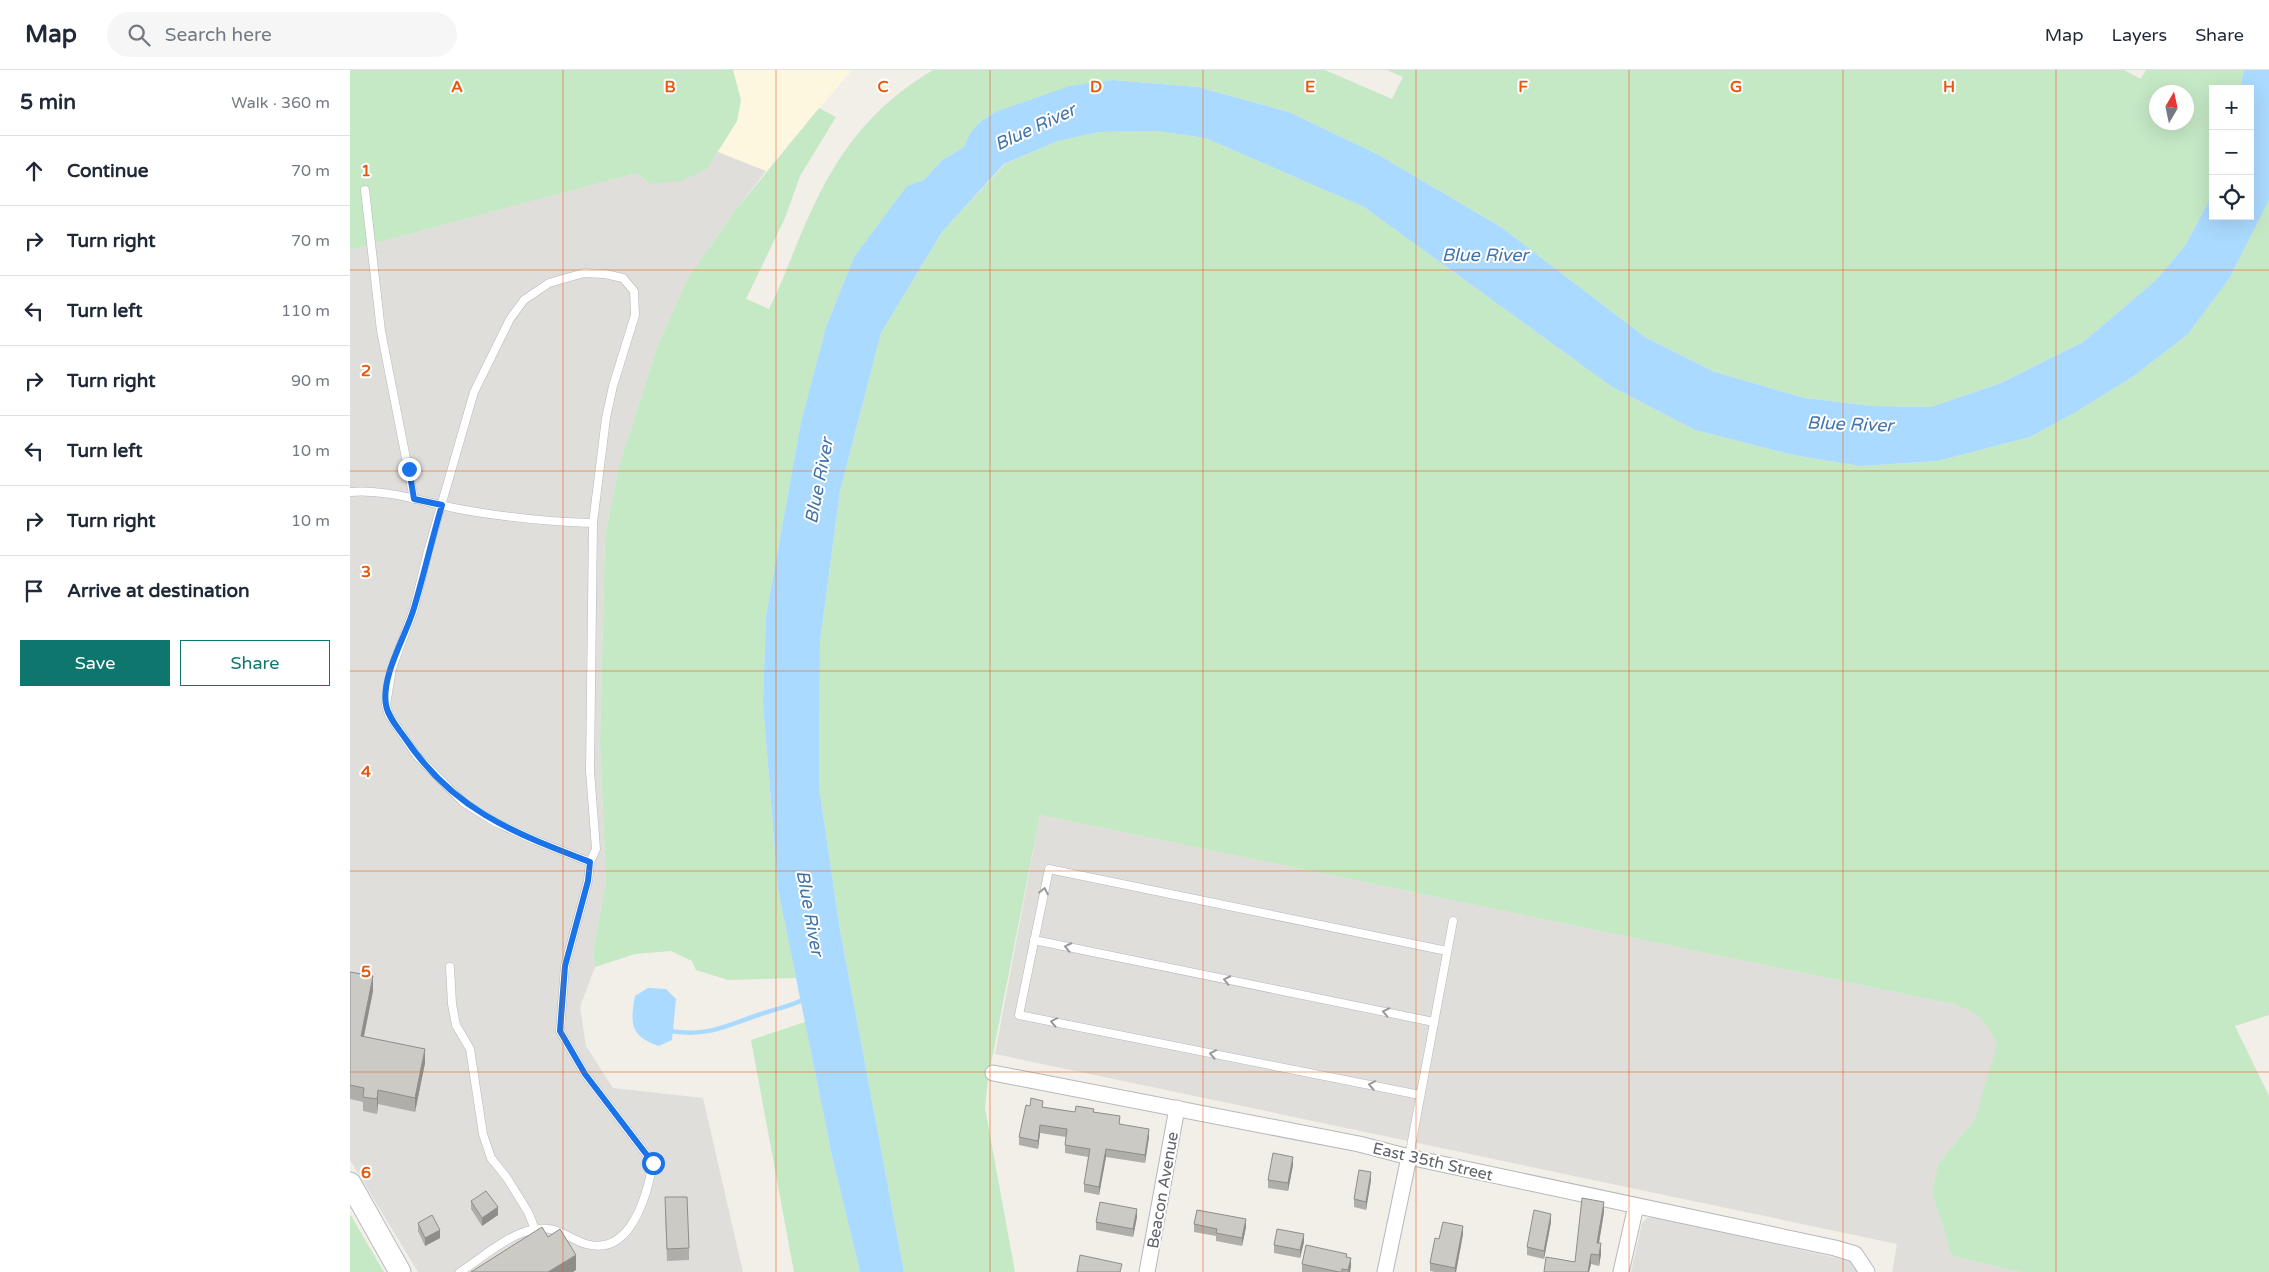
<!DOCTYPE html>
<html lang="en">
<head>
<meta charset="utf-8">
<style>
  body { margin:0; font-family:"Varela Round",sans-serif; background:#f6f6f7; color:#1f2937 }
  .controls { position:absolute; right:15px; top:15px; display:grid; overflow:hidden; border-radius:0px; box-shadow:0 5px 20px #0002 }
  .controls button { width:45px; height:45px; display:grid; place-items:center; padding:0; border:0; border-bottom:1px solid #e0e1e3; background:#fff; color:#1f2937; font:25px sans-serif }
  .compass { position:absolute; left:1799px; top:15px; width:45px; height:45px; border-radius:50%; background:#fff; box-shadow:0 5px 20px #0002; rotate:9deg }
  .stop { position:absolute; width:15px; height:15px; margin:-11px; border:4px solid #1a73e8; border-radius:50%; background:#fff }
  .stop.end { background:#1a73e8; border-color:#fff; box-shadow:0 1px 5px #0008 }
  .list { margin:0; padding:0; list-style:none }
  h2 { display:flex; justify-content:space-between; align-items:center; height:65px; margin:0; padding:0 20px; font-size:21px }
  h2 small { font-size:16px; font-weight:400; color:#747a83 }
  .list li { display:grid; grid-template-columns:32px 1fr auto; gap:15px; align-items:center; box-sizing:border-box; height:70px; padding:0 20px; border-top:1px solid #e0e1e3 }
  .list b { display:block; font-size:19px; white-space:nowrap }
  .list em { font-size:16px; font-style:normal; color:#747a83 }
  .actions { display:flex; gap:10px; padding:15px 20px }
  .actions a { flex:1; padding:11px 0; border:1px solid #0f766e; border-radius:0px; text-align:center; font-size:18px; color:#0f766e }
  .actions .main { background:#0f766e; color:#fff }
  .icon { flex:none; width:28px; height:28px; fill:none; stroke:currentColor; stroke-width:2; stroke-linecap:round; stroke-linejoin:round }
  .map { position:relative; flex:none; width:1919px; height:1202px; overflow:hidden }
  header { display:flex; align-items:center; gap:30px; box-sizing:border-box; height:70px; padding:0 25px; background:#fff; border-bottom:1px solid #e0e1e3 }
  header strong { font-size:24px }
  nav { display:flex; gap:28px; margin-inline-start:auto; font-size:18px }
  .search { width:350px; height:45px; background:#f6f6f7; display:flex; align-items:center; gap:12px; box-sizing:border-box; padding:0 18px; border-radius:28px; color:#747a83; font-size:19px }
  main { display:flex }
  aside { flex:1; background:#fff }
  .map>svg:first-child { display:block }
  .commercial { fill:#fef7e0 }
  .industrial { fill:#e0deda }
  .green { fill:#c5e8c5; fill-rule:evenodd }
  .water { fill:#aadaff }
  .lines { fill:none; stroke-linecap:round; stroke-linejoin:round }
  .stream { stroke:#aadaff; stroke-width:4.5 }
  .lane-casing { stroke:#b5b8bc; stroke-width:9 }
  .street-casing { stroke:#b5b8bc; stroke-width:17 }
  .secondary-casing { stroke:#b6babf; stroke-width:23 }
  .lane { stroke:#fff; stroke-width:8 }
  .street { stroke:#fff; stroke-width:15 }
  .secondary { stroke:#fff; stroke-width:21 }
  .wall { fill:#afaea9 }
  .shaded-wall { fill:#8f8d8a }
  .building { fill:#cccac5; stroke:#8f8d8a }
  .oneway { stroke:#979a9d }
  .route { stroke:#1a73e8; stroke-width:6 }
  .grid { fill:none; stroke:#e8590c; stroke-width:1; stroke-opacity:0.55 }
  .labels { text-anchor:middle; stroke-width:4; stroke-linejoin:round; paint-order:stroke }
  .street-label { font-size:16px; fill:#5f6368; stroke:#fff }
  .water-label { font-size:18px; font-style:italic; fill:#4174aa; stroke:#fff }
  .grid-label { font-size:16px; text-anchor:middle; font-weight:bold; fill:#e8590c; stroke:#fff; stroke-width:4; stroke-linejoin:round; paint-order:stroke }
</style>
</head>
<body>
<header>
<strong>Map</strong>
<div class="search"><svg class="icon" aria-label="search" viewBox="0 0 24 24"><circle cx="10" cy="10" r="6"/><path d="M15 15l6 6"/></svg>Search here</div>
<nav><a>Map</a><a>Layers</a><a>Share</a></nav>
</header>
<main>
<aside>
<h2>5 min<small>Walk · 360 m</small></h2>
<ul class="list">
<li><svg class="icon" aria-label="ahead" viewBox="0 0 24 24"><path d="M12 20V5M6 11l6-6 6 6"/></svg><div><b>Continue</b></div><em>70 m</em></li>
<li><svg class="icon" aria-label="right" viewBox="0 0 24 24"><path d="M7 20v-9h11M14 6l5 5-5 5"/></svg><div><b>Turn right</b></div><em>70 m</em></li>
<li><svg class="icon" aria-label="left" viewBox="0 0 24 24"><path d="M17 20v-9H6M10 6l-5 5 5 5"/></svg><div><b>Turn left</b></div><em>110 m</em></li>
<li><svg class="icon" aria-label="right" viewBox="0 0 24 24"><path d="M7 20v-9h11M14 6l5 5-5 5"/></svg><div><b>Turn right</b></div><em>90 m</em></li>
<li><svg class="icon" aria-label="left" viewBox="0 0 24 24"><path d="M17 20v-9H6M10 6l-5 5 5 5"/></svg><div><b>Turn left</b></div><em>10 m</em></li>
<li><svg class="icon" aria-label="right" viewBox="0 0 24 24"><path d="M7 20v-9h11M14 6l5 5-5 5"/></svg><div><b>Turn right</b></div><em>10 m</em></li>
<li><svg class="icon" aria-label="arrive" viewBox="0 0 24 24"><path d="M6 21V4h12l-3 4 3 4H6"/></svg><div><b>Arrive at destination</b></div></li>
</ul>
<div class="actions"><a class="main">Save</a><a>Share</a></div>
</aside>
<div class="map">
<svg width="1919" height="1202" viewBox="0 0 1919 1202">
  <rect width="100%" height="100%" fill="#f1efe8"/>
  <path class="commercial" d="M383,0H502L416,101L368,82L387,51L391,30Z"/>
  <g class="industrial">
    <path d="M368,82L416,101L385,141L338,208L308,275L269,396L255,466L250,672L256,813L243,881L245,897L230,937L236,976L263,1018L353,1028L393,1202H68L0,1090V180L287,103L300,114L357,99Z"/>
    <path d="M690,745L1603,934L1616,938L1635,951L1648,975L1625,1049L1588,1094L1582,1122L1602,1186L1671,1202H1542L1547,1174L645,984Z"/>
    <path d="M1306,1147L1500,1191L1508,1202H1281L1292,1153L1297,1148Z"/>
  </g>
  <g class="green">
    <path d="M0,0H383L391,30L387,51L357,99L331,111L300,114L287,103L0,180Z"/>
    <path d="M583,0H975L1042,29L1053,7L1037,0H1774L1791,9L1796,0H1894L1890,19H1863V123L1835,176L1805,211L1733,272L1651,313L1581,337L1521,336L1455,328L1365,302L1295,267L1151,157L1027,84L939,42L848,17L763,10L645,42L630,52L620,63L614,77L591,91L574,110L557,117L504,187L476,257L451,352L416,546L413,633L428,819L446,908L378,910L346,900L342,891L321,881L285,884L245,897L243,881L256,813L250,672L255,466L269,396L308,275L338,208L385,141L469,38L486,47L450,106L435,148L396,229L419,239C434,210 444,178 458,148C488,82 520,38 583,0ZM1806,22H1836V52H1806Z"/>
    <path d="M807,61L855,68L1014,137L1262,317L1345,360L1443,385L1510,396L1588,391L1680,367L1726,342L1784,306L1838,264L1879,209L1919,130V945L1885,956L1919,1026V1202H1671L1602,1186L1582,1122L1588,1094L1625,1049L1647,975C1635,950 1630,943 1603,934L690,745L638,1009L635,1038L665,1202H554L490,860L469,717L470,572L490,421L531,263L592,162L655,94L708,71L750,62Z"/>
    <path d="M455,952L482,1086L510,1202H444L401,970Z"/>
    <path d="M0,1144L34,1202H0Z"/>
  </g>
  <g class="water">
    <path d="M1894,0H1919V130L1879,209L1838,264L1784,306L1726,342L1680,367L1588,391L1510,396L1443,385L1345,360L1262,317L1014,137L855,68L807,61L750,62L708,71L654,94L592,162L531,263L490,421L470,572L469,717L490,860L554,1202H510L482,1086L428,819L413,633L416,546L451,352L476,257L504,187L557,116L574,110L591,91L614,77L620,63L630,52L645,42L720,16L763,10L848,17L939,42L1027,84L1151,157L1295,267L1365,302L1455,328L1521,336L1581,337L1651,313L1733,272L1805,211L1835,176L1863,123V146H1900V19H1890Z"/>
    <path d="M298,918L316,919L326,929L322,970L309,976C280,967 280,953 285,926Z"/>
  </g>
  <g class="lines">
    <path class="stream" d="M320,961C358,967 376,956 411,944C426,939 441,936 455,929"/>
    <g class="lane-casing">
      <g id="lane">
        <path d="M15,120L31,261L64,429"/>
        <path d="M0,422C37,419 74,432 109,439C153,447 198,452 243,453L240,701L246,779L240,792L238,811L215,896L210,961L235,1004L303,1093C297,1125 281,1187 236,1174C216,1168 209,1156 186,1159C159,1163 132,1188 110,1202"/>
        <path d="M240,792L184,770L145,752L113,732L67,686L39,645L36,635L42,598L64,539L78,481L124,322L160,249L174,230L199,213L234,203L255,204L273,208L284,221L285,245L263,316L256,348L243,453"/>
        <path d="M684,870L1084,952"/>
        <path d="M100,897L102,934L106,955L120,979L133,1064L141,1088L157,1108L178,1142L185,1159"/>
        <path d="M1070,1025L669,945L699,799L1097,881"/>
        <path d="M1059,1087L1103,851"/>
      </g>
    </g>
    <g class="street-casing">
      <g id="street">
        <path d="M643,1003L1009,1074L1059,1087L1485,1178L1505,1184L1517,1202"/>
        <path d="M797,1202L827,1038"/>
        <path d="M1035,1202L1059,1087"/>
        <path d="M1271,1202L1286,1136"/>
      </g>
    </g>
    <g class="secondary-casing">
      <path id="secondary" d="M0,1113L50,1202"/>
    </g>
    <use href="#lane" class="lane"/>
    <use href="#street" class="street"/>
    <use href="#secondary" class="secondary"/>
  </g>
  <g class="wall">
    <path d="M0,902L23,921L14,966L75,993L65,1042L28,1034L27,1044L13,1041V1032L0,1029Z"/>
    <path d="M693,1037L725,1042H744L799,1067L795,1093L756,1087L749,1125L734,1122V1114L738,1087L715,1083V1075L716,1067L690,1063L688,1079L669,1075V1067Z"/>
    <path d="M943,1095L938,1121L918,1118V1110Z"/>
    <path d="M1021,1110L1016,1140L1004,1137V1129Z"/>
    <path d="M121,1131L148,1145L132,1156L121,1139Z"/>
    <path d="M315,1139L339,1178V1190L317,1191Z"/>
    <path d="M1254,1142L1249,1173L1251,1184L1249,1196L1241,1194L1239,1202H1194L1225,1192Z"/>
    <path d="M787,1147L783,1167L746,1160V1152Z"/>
    <path d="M1201,1152L1194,1189L1177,1185V1177Z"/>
    <path d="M68,1153L90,1168L75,1176L68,1161Z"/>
    <path d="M844,1154L896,1157L892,1176L866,1171V1166L844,1162Z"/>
    <path d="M1113,1164L1106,1202H1085L1080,1201V1193L1089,1169Z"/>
    <path d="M954,1172L950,1188L924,1183V1175Z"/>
    <path d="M997,1188L1001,1196L1000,1202H952V1194Z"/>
  </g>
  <g class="shaded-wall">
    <path d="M23,906V921L11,980V966Z"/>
    <path d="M75,979V993L65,1042V1028Z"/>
    <path d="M28,1020V1034L27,1044V1029Z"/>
    <path d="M690,1055V1063L688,1079V1071Z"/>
    <path d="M799,1059V1067L795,1093V1085Z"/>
    <path d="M756,1079V1087L749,1125V1117Z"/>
    <path d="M943,1087V1095L938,1121V1113Z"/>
    <path d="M1021,1102V1110L1016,1140V1132Z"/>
    <path d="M1254,1132V1142L1247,1184V1173Z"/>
    <path d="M148,1137V1145L132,1156V1148Z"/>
    <path d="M787,1139V1147L783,1167V1159Z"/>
    <path d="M1201,1144V1152L1194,1189V1181Z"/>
    <path d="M896,1149V1157L892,1176V1168Z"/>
    <path d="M1113,1156V1164L1106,1202H1105V1198Z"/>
    <path d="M90,1160V1168L75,1176V1168Z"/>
    <path d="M954,1164V1172L950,1188V1180Z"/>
    <path d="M1251,1173V1184L1249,1196V1185Z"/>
    <path d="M1241,1184V1194L1239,1202H1238Z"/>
    <path d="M226,1185V1200L223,1202H198Z"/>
    <path d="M1001,1188V1196L1000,1202H998Z"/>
  </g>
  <g class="building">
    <path d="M0,902L23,906L11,966L75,979L65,1028L28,1020L27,1029L13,1027L14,1018L0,1015Z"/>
    <path d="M681,1028L693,1031L692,1037L725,1042L726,1036L744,1039L743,1042L770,1046L769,1054L799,1059L795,1085L756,1079L749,1117L734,1114L740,1079L715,1075L717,1059L690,1055L688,1071L669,1067L676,1035L680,1036Z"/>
    <path d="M923,1083L943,1087L938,1113L918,1110Z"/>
    <path d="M1009,1100L1021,1102L1016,1132L1004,1129Z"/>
    <path d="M136,1121L148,1137L132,1148L121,1131Z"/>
    <path d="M315,1127H337L339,1178L317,1179Z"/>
    <path d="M1232,1128L1254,1132L1247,1173H1251L1249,1185L1241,1184L1238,1202H1194L1196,1187L1225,1192Z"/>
    <path d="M750,1132L787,1139L783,1159L746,1152Z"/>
    <path d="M847,1140L896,1149L892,1168L866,1163L867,1159L844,1154Z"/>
    <path d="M1184,1140L1201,1144L1194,1181L1177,1177Z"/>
    <path d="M82,1145L90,1160L75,1168L68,1153Z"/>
    <path d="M1093,1152L1113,1156L1105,1198L1080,1193L1085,1168L1089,1169Z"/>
    <path d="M192,1157L198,1167L210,1159L226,1185L198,1202H121Z"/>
    <path d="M927,1159L954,1164L950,1180L924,1175Z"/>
    <path d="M956,1175L997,1184L996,1187L1001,1188L998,1200L992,1199V1202H989L952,1194Z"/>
    <path d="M730,1185L772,1194L770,1202H727Z"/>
  </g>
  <defs><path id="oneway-chevron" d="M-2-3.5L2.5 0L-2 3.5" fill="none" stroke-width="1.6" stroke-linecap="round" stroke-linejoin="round" transform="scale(1.25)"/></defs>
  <g class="oneway">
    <use href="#oneway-chevron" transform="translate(694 821) rotate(-78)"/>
    <use href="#oneway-chevron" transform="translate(718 877) rotate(-168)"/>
    <use href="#oneway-chevron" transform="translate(877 910) rotate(-168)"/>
    <use href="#oneway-chevron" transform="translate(1036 942) rotate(-168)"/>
    <use href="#oneway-chevron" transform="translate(704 952) rotate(-169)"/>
    <use href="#oneway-chevron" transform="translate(863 984) rotate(-169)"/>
    <use href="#oneway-chevron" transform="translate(1022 1015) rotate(-169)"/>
  </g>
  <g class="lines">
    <path class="route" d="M59,399L64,429L92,435C82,469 74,504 64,538C56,566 31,605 36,635C38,647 48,658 55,668C103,740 162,762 240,792L238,811L215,896L210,961L235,1004L303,1093"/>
  </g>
  <path class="grid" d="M213,0V1202M426,0V1202M640,0V1202M853,0V1202M1066,0V1202M1279,0V1202M1493,0V1202M1706,0V1202M0,200H1919M0,401H1919M0,601H1919M0,801H1919M0,1002H1919"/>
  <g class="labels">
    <g class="street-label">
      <text transform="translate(1083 1091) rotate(13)" y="6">East 35th Street</text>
      <text transform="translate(812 1120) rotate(-80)" y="6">Beacon Avenue</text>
    </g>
    <g class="water-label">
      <text transform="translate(685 57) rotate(-25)" y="6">Blue River</text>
      <text x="1135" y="191">Blue River</text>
      <text transform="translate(1500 354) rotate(2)" y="6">Blue River</text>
      <text transform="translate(469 411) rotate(-79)" y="6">Blue River</text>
      <text transform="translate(460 843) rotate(80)" y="6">Blue River</text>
    </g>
  </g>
  <g class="grid-label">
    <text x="107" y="22">A</text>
    <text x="320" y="22">B</text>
    <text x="533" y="22">C</text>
    <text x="746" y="22">D</text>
    <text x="960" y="22">E</text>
    <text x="1173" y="22">F</text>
    <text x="1386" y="22">G</text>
    <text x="1599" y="22">H</text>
    <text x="16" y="106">1</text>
    <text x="16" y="306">2</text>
    <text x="16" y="507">3</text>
    <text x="16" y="707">4</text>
    <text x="16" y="907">5</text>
    <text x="16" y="1108">6</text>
  </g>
</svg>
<div class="controls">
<button>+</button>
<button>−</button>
<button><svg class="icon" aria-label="locate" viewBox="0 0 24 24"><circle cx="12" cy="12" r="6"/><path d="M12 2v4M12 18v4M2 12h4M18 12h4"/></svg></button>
</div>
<svg class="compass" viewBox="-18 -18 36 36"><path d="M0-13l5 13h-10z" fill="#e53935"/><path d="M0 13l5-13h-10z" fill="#747a83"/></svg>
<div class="stop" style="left:303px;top:1093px"></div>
<div class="stop end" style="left:59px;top:399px"></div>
</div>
</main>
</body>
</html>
